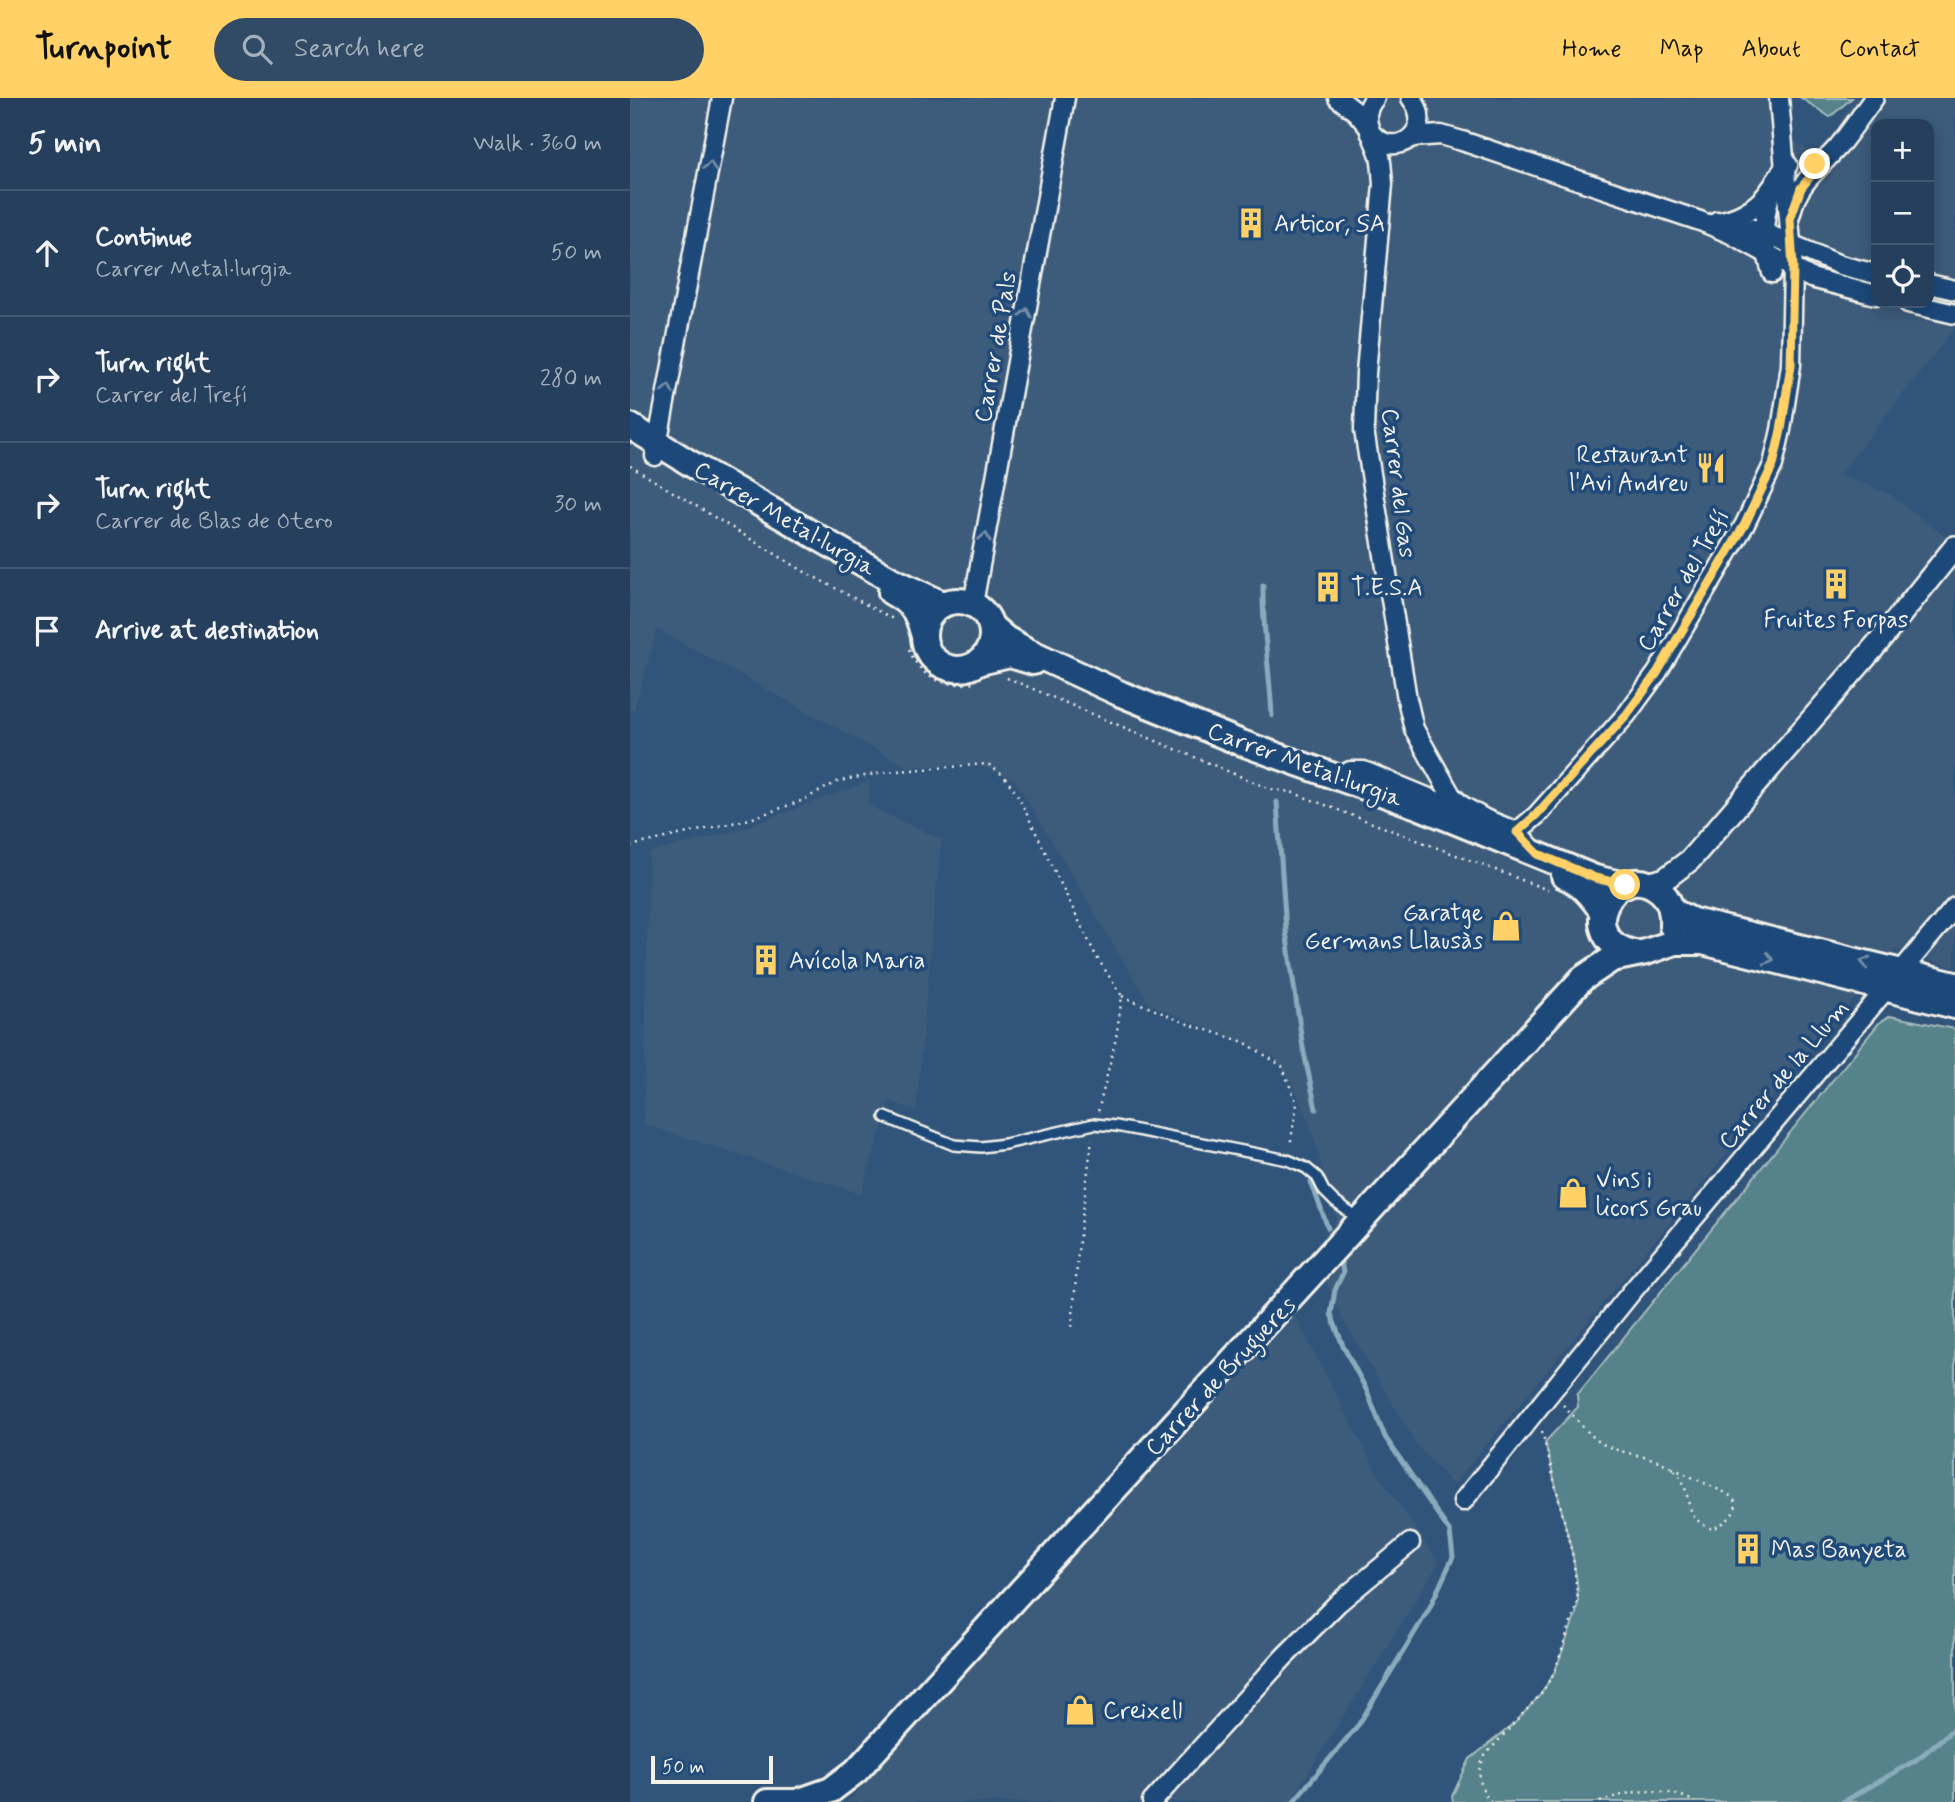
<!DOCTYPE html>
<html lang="en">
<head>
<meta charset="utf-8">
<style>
  body { margin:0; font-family:Mynerve,sans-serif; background:#314a65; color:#f1f3f6 }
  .controls { position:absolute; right:21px; top:21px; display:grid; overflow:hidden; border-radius:14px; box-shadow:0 4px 18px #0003 }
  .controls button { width:63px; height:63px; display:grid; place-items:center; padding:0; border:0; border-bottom:2px solid #425872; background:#253f5c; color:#f1f3f6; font:35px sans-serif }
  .scale { position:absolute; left:21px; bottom:18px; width:122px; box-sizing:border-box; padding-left:7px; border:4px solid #f4f1e8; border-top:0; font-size:19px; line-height:24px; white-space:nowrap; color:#f4f1e8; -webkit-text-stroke:5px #1f4a7a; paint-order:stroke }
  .stop { position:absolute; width:21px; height:21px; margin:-16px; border:5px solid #ffd166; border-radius:50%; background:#fff }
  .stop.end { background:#ffd166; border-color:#fff; box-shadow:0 2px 7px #0008 }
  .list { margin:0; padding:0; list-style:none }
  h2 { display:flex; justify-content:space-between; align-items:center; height:91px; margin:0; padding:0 28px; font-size:30px }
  h2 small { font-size:23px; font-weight:400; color:#a3afbb }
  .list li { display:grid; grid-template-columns:46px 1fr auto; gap:21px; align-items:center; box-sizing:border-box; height:126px; padding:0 28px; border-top:2px solid #425872 }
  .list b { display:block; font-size:26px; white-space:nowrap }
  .list p { margin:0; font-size:23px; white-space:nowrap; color:#a3afbb }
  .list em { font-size:23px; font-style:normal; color:#a3afbb }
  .icon { flex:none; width:38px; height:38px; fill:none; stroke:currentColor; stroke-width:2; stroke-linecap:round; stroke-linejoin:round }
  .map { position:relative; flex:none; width:1325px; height:1704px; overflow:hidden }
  header { display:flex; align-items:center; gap:42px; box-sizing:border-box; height:98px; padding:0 35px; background:#ffd166; color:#111 }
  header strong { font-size:33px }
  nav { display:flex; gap:38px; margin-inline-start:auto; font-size:24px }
  .search { width:490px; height:63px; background:#314a65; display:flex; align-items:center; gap:18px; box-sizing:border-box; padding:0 24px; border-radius:38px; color:#a3afbb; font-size:26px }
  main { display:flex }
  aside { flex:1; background:#253f5c }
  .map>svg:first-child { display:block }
  .built { fill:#3e5c7b; fill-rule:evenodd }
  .green { fill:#57838b; stroke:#a6baba; stroke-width:2 }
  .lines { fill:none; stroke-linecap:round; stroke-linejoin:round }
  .stream { stroke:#8aabbc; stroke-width:5 }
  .service-casing { stroke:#f4f1e8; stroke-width:14 }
  .minor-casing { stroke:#f4f1e8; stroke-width:23 }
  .tertiary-casing { stroke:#f4f1e8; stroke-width:26 }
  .secondary-casing { stroke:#f4f1e8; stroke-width:30 }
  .path { stroke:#f4f1e8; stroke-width:2.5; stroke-dasharray:2 5; stroke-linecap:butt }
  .service { stroke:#1f4a7a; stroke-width:9 }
  .minor { stroke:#1f4a7a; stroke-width:18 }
  .tertiary { stroke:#1f4a7a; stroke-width:21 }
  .secondary { stroke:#1f4a7a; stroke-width:24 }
  .oneway { stroke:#748da6 }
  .route { stroke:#ffd166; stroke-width:9 }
  .labels { text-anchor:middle; stroke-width:7; stroke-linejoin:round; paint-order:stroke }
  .poi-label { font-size:24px; fill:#f4f1e8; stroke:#1f4a7a; text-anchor:start }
  .street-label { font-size:24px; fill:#f4f1e8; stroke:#1f4a7a }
</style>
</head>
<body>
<header>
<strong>Turnpoint</strong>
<div class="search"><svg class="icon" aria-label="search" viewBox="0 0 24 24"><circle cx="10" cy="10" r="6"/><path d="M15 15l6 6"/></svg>Search here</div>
<nav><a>Home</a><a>Map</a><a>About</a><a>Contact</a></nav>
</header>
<main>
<aside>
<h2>5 min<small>Walk · 360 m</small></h2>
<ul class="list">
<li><svg class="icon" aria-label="ahead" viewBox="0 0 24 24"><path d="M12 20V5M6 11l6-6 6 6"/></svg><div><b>Continue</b><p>Carrer Metal·lurgia</p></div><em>50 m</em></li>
<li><svg class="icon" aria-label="right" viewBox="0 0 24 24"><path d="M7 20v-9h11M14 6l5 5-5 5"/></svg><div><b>Turn right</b><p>Carrer del Trefí</p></div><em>280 m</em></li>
<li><svg class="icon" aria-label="right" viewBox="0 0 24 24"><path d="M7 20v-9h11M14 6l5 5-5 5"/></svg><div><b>Turn right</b><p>Carrer de Blas de Otero</p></div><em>30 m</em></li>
<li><svg class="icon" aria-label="arrive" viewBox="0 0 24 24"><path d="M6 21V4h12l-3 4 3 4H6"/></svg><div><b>Arrive at destination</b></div></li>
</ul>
</aside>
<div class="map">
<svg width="1325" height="1704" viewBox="0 0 1325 1704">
  <rect width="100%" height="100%" fill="#31547b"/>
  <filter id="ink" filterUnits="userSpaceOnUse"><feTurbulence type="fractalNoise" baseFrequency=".0143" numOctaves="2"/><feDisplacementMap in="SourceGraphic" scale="14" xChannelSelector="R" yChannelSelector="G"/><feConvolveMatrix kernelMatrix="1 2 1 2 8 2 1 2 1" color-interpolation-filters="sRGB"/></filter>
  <g filter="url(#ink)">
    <g class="built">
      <path d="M0,0H1149L1150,31L1175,51L1185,53L1202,37L1225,0H1325V230L1210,376L1261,397L1325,446V869L1265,852L823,1387L788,1349L712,1220L682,1153L707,1121L680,1026L663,987L644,958L519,906L385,682L348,666L278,669L27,531L4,612L0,610ZM1246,26H1299V205H1246Z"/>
      <path d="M240,683L239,708L311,741L286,1013L260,1003L231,1096L14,1026L19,755L105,733Z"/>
      <path d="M665,1218L746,1373L809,1465L660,1704H218Z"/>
    </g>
    <g class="green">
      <path d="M1171,0H1222L1200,19Z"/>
      <path d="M1260,918L1325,931V1704H823L822,1698L840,1661L885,1625L911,1596L925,1573L946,1516L948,1503L947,1484L943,1459L915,1344L948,1309L947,1297L1249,925Z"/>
    </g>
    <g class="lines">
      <g class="stream">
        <path d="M633,487C632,531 640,574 642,618"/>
        <path d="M647,704L656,833L673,950L686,1011"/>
        <path d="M681,1084L698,1130"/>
        <path d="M663,1704L729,1626L799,1511L823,1459L820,1434L755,1339L737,1293L713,1248L701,1216L705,1192L713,1175L711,1163"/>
        <path d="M1213,1704L1286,1662L1325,1630"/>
      </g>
      <g class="service-casing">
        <path id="service" d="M255,1019L324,1047L351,1049L375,1046L464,1026L486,1028L658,1062L676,1070L687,1079L694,1093L705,1104L730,1122"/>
      </g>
      <g class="minor-casing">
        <g id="minor">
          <path d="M708,0L726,14L737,27"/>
          <path d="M745,0C727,20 744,37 750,58C752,67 752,77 753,86L736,275L734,332L777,601L784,631L821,697L831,707L855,721L887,734L905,754"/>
          <path d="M740,34C766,65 807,31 781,0"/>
          <path d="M782,39L811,37L832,43L1070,123L1101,136L1181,180L1246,197"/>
          <path d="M1161,115C1167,86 1189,70 1208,49C1221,33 1232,16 1244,0"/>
          <path d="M1087,123L1128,132L1210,167L1246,176"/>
          <path d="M1092,123C1113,118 1130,108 1142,89"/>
          <path d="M1142,175C1139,163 1134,148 1134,135C1135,113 1140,82 1158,67"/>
          <path d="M1299,186L1325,192"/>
          <path d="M1278,205L1325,216"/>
          <path d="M25,358L92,0"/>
          <path d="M343,506L435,0"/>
          <path d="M710,680L720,673H734L816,707H827"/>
          <path d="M887,734L907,717L997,616L1027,575L1115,426L1143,367L1151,332L1161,267L1163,169L1149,0"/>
          <path d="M833,1403L1000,1196L1325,809"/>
          <path d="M522,1704L654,1559L708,1505L780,1445"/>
        </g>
      </g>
      <g class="tertiary-casing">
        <path id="tertiary" d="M1018,786L1035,781L1060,762L1247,546L1325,449"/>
      </g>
      <g class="secondary-casing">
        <g id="secondary">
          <path d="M0,328L63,367L260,481L313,506"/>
          <path d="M261,494C282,506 287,512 293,535"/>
          <circle cx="328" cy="537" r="34"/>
          <path d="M362,529L376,541L398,553L491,596L609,644L790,709L965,780L995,787"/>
          <path d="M350,564L380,557L403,564"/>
          <path d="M934,778C951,785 961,798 972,813"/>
          <path d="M1042,813L1063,823L1325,887"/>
          <path d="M1004,855C940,842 985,756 1030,793C1041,802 1043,815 1042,828"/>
          <path d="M137,1704H164"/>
          <path d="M167,1704L201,1692L226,1673L952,881L982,861L1016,854L1045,844H1073L1325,908"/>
        </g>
      </g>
      <g class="path">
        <path d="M0,368L175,474L263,521"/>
        <path d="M279,551C291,582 314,589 344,585"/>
        <path d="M377,580L640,691L661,694L918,792"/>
        <path d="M0,748L120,721L171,703L209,683L255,674L358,666L373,677L387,696L466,858L492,898L486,940L468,1014"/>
        <path d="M492,898L558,926L614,944L652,968L667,1006L660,1048"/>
        <path d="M442,1229L449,1143L462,1041"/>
        <path d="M933,1307C944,1317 959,1338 971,1345C993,1358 1024,1356 1043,1371C1066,1390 1048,1420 1083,1431C1094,1425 1106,1418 1106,1404L1098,1396L1042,1370"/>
        <path d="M861,1704C848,1688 846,1673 856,1656L911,1596L925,1573L948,1503L943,1459L912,1333"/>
        <path d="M970,1704C1001,1691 1035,1688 1065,1704"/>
      </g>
      <use href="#service" class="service"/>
      <use href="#minor" class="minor"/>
      <use href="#tertiary" class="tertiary"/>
      <use href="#secondary" class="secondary"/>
    </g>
    <defs><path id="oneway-chevron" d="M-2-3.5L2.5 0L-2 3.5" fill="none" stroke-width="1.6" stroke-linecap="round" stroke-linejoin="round" transform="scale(1.75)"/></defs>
    <g class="oneway">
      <use href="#oneway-chevron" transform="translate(80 68) rotate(-79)"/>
      <use href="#oneway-chevron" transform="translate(396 215) rotate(-80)"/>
      <use href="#oneway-chevron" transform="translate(38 291) rotate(-79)"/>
      <use href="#oneway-chevron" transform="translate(355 439) rotate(-80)"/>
      <use href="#oneway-chevron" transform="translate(1139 861) rotate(14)"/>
      <use href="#oneway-chevron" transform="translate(1235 864) rotate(-166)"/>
    </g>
  </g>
  <g class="lines" filter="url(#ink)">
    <path class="route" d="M995,787L965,780L908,756L887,734L906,717L997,616L1027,575L1115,426L1143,367L1151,332L1161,267L1163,169L1160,121L1171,90L1195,61L1185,66"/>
  </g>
  <defs>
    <g id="building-bare" transform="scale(2.415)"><path d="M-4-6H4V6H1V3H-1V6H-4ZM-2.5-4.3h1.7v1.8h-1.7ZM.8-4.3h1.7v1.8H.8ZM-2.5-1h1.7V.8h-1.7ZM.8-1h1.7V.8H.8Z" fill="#ffd166" stroke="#1f4a7a" stroke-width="2.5" paint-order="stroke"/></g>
    <g id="restaurant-bare" transform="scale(2.415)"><path d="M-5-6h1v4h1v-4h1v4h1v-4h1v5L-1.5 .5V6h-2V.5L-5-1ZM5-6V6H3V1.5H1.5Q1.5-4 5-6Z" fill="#ffd166" stroke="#1f4a7a" stroke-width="2.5" paint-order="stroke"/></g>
    <g id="shop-bare" transform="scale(2.415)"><path d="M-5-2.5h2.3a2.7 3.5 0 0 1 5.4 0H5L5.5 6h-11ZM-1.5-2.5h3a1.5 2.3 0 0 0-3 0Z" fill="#ffd166" stroke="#1f4a7a" stroke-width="2.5" paint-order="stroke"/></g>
  </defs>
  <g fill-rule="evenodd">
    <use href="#building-bare" x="621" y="125"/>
    <use href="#restaurant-bare" x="1081" y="370"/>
    <use href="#building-bare" x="1206" y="486"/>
    <use href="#building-bare" x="698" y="489"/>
    <use href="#shop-bare" x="876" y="828"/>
    <use href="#building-bare" x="136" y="862"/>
    <use href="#shop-bare" x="943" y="1095"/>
    <use href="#building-bare" x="1118" y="1451"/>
    <use href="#shop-bare" x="450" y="1612"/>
  </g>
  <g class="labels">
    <g class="poi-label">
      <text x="644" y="133">Articor, SA</text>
      <text x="1058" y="364" text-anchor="end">Restaurant<tspan x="1058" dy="28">l'Avi Andreu</tspan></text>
      <text x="721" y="497">T.E.S.A</text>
      <text x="1206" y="529" text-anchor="middle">Fruites Forpas</text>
      <text x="853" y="822" text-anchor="end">Garatge<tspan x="853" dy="28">Germans Llausàs</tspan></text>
      <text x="159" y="870">Avícola Maria</text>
      <text x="966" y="1089">Vins i<tspan x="966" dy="28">licors Grau</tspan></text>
      <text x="1141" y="1459">Mas Banyeta</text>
      <text x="473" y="1620">Creixell</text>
    </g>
    <g class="street-label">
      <text transform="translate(365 249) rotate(-80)" y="8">Carrer de Pals</text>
      <text transform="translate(769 385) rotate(83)" y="8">Carrer del Gas</text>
      <text transform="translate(155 420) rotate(30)" y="8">Carrer Metal·lurgia</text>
      <text transform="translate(1053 482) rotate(-60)" y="8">Carrer del Trefí</text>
      <text transform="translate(675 666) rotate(20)" y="8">Carrer Metal·lurgia</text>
      <text transform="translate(1153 976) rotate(-50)" y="8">Carrer de la Llum</text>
      <text transform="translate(590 1278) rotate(-47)" y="8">Carrer de Brugueres</text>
    </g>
  </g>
</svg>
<div class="controls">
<button>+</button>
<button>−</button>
<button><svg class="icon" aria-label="locate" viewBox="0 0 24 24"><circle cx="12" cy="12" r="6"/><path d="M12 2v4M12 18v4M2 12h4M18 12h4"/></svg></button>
</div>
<div class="scale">50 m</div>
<div class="stop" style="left:995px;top:787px"></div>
<div class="stop end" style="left:1185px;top:66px"></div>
</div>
</main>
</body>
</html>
